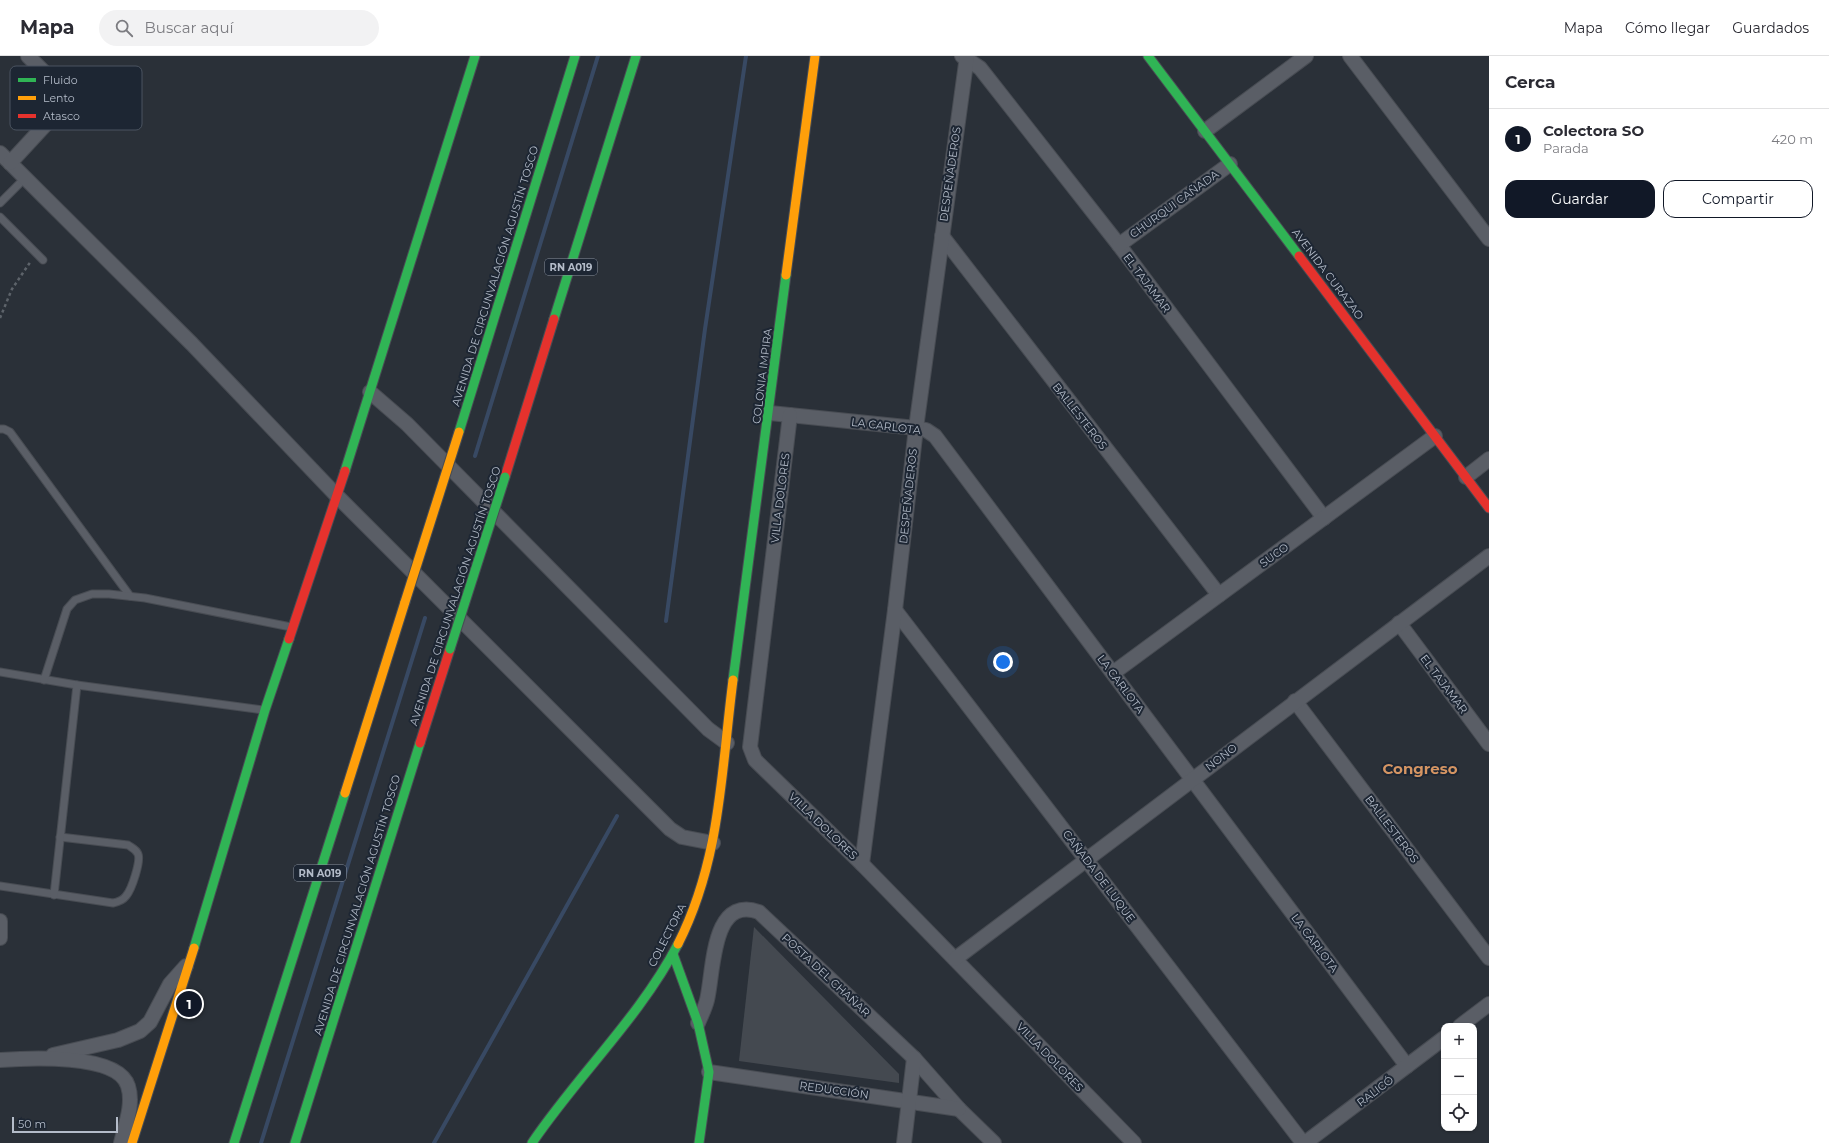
<!DOCTYPE html>
<html lang="es">
<head>
<meta charset="utf-8">
<style>
  body { margin:0; font-family:Montserrat,sans-serif; background:#f2f2f3; color:#2b2b33 }
  .controls { position:absolute; right:12px; bottom:12px; display:grid; overflow:hidden; border-radius:8px; box-shadow:0 1px 3px #0004 }
  .controls button { width:36px; height:36px; display:grid; place-items:center; padding:0; border:0; border-bottom:1px solid #e1e1e2; background:#fff; color:#2b2b33; font:20px sans-serif }
  .scale { position:absolute; left:12px; bottom:10px; width:106px; box-sizing:border-box; padding-left:4px; border:2px solid #b4bcc9; border-top:0; font-size:11px; line-height:14px; white-space:nowrap; color:#b4bcc9; -webkit-text-stroke:3px #1d2633; paint-order:stroke }
  .you { position:absolute; left:1003px; top:606px; width:14px; height:14px; margin:-10px; border:3px solid #fff; border-radius:50%; background:#1a73e8; box-shadow:0 0 0 6px #1a73e833 }
  .badge { display:grid; place-items:center; width:26px; height:26px; border-radius:50%; background:#111827; color:#fff; font-size:13px; font-weight:700 }
  .pin { position:absolute; translate:-50% -50%; border:2px solid #fff; box-shadow:0 1px 4px #0006 }
  .list { margin:0; padding:0; list-style:none }
  h2 { display:flex; justify-content:space-between; align-items:center; height:52px; margin:0; padding:0 16px; font-size:17px }
  h2 small { font-size:13px; font-weight:400; color:#7c7c81 }
  .list li { display:grid; grid-template-columns:26px 1fr auto; gap:12px; align-items:center; box-sizing:border-box; height:60px; padding:0 16px; border-top:1px solid #e1e1e2 }
  .list b { display:block; font-size:15px; white-space:nowrap }
  .list p { margin:0; font-size:13px; white-space:nowrap; color:#7c7c81 }
  .list em { font-size:13px; font-style:normal; color:#7c7c81 }
  .actions { display:flex; gap:8px; padding:12px 16px }
  .actions a { flex:1; padding:9px 0; border:1px solid #111827; border-radius:12px; text-align:center; font-size:14px; color:#111827 }
  .actions .main { background:#111827; color:#fff }
  .icon { flex:none; width:22px; height:22px; fill:none; stroke:currentColor; stroke-width:2; stroke-linecap:round; stroke-linejoin:round }
  .map { position:relative; flex:none; width:1489px; height:1087px; overflow:hidden }
  header { display:flex; align-items:center; gap:24px; box-sizing:border-box; height:56px; padding:0 20px; background:#fff; border-bottom:1px solid #e1e1e2 }
  header strong { font-size:19px }
  nav { display:flex; gap:22px; margin-inline-start:auto; font-size:14px }
  .search { width:280px; height:36px; background:#f2f2f3; display:flex; align-items:center; gap:10px; box-sizing:border-box; padding:0 14px; border-radius:22px; color:#7c7c81; font-size:15px }
  main { display:flex }
  aside { flex:1; background:#fff }
  .map>svg:first-child { display:block }
  .lines { fill:none; stroke-linecap:round; stroke-linejoin:round }
  .stream { stroke:#384963; stroke-width:4 }
  .building { fill:#444950 }
  .lane-casing { stroke:#484c53; stroke-width:9 }
  .street-casing { stroke:#484c53; stroke-width:16 }
  .fast-casing { stroke:#484c53; stroke-width:11 }
  .slow-casing { stroke:#484c53; stroke-width:11 }
  .jam-casing { stroke:#484c53; stroke-width:11 }
  .path { stroke:#5d636a; stroke-width:2.5; stroke-dasharray:3 3; stroke-linecap:butt }
  .lane { stroke:#5a5e66; stroke-width:7 }
  .street { stroke:#5a5e66; stroke-width:14 }
  .fast { stroke:#30b455; stroke-width:9 }
  .slow { stroke:#ff9f0a; stroke-width:9 }
  .jam { stroke:#e5322d; stroke-width:9 }
  .fast-bridge-casing { stroke:#474c53; stroke-width:11; stroke-linecap:butt }
  .slow-bridge-casing { stroke:#474c53; stroke-width:11; stroke-linecap:butt }
  .fast-bridge { stroke:#30b455; stroke-width:9 }
  .slow-bridge { stroke:#ff9f0a; stroke-width:9 }
  .labels { text-anchor:middle; stroke-width:4; stroke-linejoin:round; paint-order:stroke }
  .shield { fill:#1d2633; stroke:#878f9c; stroke-width:1 }
  .shield-label { font-size:10px; font-weight:bold; fill:#b4bcc9 }
  .street-label { font-size:11px; fill:#b4bcc9; stroke:#1d2633 }
  .district-label { font-size:15px; font-weight:bold; fill:#d59563; stroke:#1d2633 }
  .key { fill:#1d2633; stroke:#4a5360; stroke-width:1 }
  .key-label { font-size:11px; fill:#b4bcc9 }
</style>
</head>
<body>
<header>
<strong>Mapa</strong>
<div class="search"><svg class="icon" aria-label="search" viewBox="0 0 24 24"><circle cx="10" cy="10" r="6"/><path d="M15 15l6 6"/></svg>Buscar aquí</div>
<nav><a>Mapa</a><a>Cómo llegar</a><a>Guardados</a></nav>
</header>
<main>
<div class="map">
<svg width="1489" height="1087" viewBox="0 0 1489 1087">
  <rect width="100%" height="100%" fill="#2a3038"/>
  <g class="lines">
    <g class="stream">
      <path d="M475,400L598,0"/>
      <path d="M666,565L705,273L746,0"/>
      <path d="M261,1087L425,562"/>
      <path d="M434,1087L617,760"/>
    </g>
  </g>
  <path class="building" d="M754,871L899,1018V1027L739,1005Z"/>
  <g class="lines">
    <g class="lane-casing">
      <g id="lane">
        <path d="M0,147L25,122"/>
        <path d="M0,161L43,204"/>
        <path d="M0,373H4L10,376L130,540"/>
        <path d="M0,616L77,629L263,654"/>
        <path d="M44,624L67,553L75,544L92,538H109L145,542L291,571"/>
        <path d="M0,830L113,847C118,846 123,844 126,840C132,833 141,805 138,798C136,793 132,792 128,789L60,781"/>
        <path d="M54,839L77,629"/>
      </g>
    </g>
    <g class="street-casing">
      <g id="street">
        <path d="M962,0L980,12L1119,189L1324,462"/>
        <path d="M1350,0L1489,183"/>
        <path d="M1205,75L1306,0"/>
        <path d="M0,97L192,288L337,440L670,773L682,781L713,787"/>
        <path d="M10,107L70,42L28,0"/>
        <path d="M942,180L1219,539"/>
        <path d="M1119,189L1230,108"/>
        <path d="M370,336L407,368L708,673L727,687"/>
        <path d="M770,357L916,372L926,374L935,380L1407,1010"/>
        <path d="M790,359L750,691L755,704L862,808L1134,1087"/>
        <path d="M1466,421L1489,403"/>
        <path d="M895,554L1303,1087"/>
        <path d="M1399,567L1489,688"/>
        <path d="M1113,617L1435,380"/>
        <path d="M1295,645L1489,902"/>
        <path d="M862,808L895,554L916,372L967,0"/>
        <path d="M0,865V882"/>
        <path d="M955,903L1489,500"/>
        <path d="M698,967C701,960 705,952 707,944C714,915 711,839 759,856L914,1002L959,1053L994,1087"/>
        <path d="M1460,970L1489,948"/>
        <path d="M53,999L118,984L140,975L150,966L170,928L186,910"/>
        <path d="M0,1004C27,1002 118,997 128,1030C134,1048 125,1070 121,1087"/>
        <path d="M709,1016L959,1053"/>
        <path d="M904,1087L914,1002"/>
        <path d="M1305,1087L1444,982"/>
      </g>
    </g>
    <g class="fast-casing">
      <g id="fast">
        <path d="M1148,0L1299,200"/>
        <path d="M554,263L636,0"/>
        <path d="M459,376L575,0"/>
        <path d="M345,415L475,0"/>
        <path d="M733,624L786,219"/>
        <path d="M194,892L265,654L289,583"/>
        <path d="M673,898L698,967L709,1016L699,1087"/>
        <path d="M234,1087L345,737"/>
        <path d="M295,1087L420,687"/>
        <path d="M532,1087C578,1019 640,961 678,888"/>
      </g>
    </g>
    <g class="slow-casing">
      <g id="slow">
        <path d="M786,219L815,0"/>
        <path d="M345,737L405,546"/>
        <path d="M678,888C721,803 721,716 733,624"/>
        <path d="M132,1087L194,892"/>
      </g>
    </g>
    <g class="jam-casing">
      <g id="jam">
        <path d="M1299,200L1489,452"/>
        <path d="M505,421L554,263"/>
        <path d="M289,583L345,415"/>
        <path d="M420,687L450,593"/>
      </g>
    </g>
    <path class="path" d="M0,262L12,233L31,205"/>
    <use href="#lane" class="lane"/>
    <use href="#street" class="street"/>
    <use href="#fast" class="fast"/>
    <use href="#slow" class="slow"/>
    <use href="#jam" class="jam"/>
    <g class="fast-bridge-casing">
      <path id="fast-bridge" d="M450,593L505,421"/>
    </g>
    <g class="slow-bridge-casing">
      <path id="slow-bridge" d="M405,546L459,376"/>
    </g>
    <use href="#fast-bridge" class="fast-bridge"/>
    <use href="#slow-bridge" class="slow-bridge"/>
  </g>
  <g class="labels">
    <g class="shield">
      <rect x="545" y="203" width="52" height="16" rx="3"/>
      <rect x="294" y="809" width="52" height="16" rx="3"/>
    </g>
    <g class="shield-label">
      <text x="571" y="215">RN A019</text>
      <text x="320" y="821">RN A019</text>
    </g>
    <g class="street-label">
      <text transform="translate(950 118) rotate(-82)" y="4">DESPEÑADEROS</text>
      <text transform="translate(1174 148) rotate(-36)" y="4">CHURQUI CAÑADA</text>
      <text transform="translate(1328 218) rotate(53)" y="4">AVENIDA CURAZAO</text>
      <text transform="translate(495 220) rotate(-73)" y="4">AVENIDA DE CIRCUNVALACIÓN AGUSTÍN TOSCO</text>
      <text transform="translate(1147 227) rotate(53)" y="4">EL TAJAMAR</text>
      <text transform="translate(762 320) rotate(-83)" y="4">COLONIA IMPIRA</text>
      <text transform="translate(1080 360) rotate(52)" y="4">BALLESTEROS</text>
      <text transform="translate(886 370) rotate(7)" y="4">LA CARLOTA</text>
      <text transform="translate(908 440) rotate(-84)" y="4">DESPEÑADEROS</text>
      <text transform="translate(780 442) rotate(-83)" y="4">VILLA DOLORES</text>
      <text transform="translate(1274 499) rotate(-36)" y="4">SUCO</text>
      <text transform="translate(455 540) rotate(-72)" y="4">AVENIDA DE CIRCUNVALACIÓN AGUSTÍN TOSCO</text>
      <text transform="translate(1121 628) rotate(53)" y="4">LA CARLOTA</text>
      <text transform="translate(1444 628) rotate(53)" y="4">EL TAJAMAR</text>
      <text transform="translate(1221 701) rotate(-37)" y="4">NONO</text>
      <text transform="translate(823 770) rotate(44)" y="4">VILLA DOLORES</text>
      <text transform="translate(1392 773) rotate(53)" y="4">BALLESTEROS</text>
      <text transform="translate(1099 820) rotate(53)" y="4">CAÑADA DE LUQUE</text>
      <text transform="translate(357 849) rotate(-73)" y="4">AVENIDA DE CIRCUNVALACIÓN AGUSTÍN TOSCO</text>
      <text transform="translate(667 879) rotate(-63)" y="4">COLECTORA</text>
      <text transform="translate(1315 887) rotate(53)" y="4">LA CARLOTA</text>
      <text transform="translate(826 919) rotate(43)" y="4">POSTA DEL CHAÑAR</text>
      <text transform="translate(1050 1001) rotate(46)" y="4">VILLA DOLORES</text>
      <text transform="translate(834 1034) rotate(8)" y="4">REDUCCIÓN</text>
      <text transform="translate(1375 1035) rotate(-37)" y="4">RALICÓ</text>
    </g>
    <g class="district-label">
      <text x="1420" y="718">Congreso</text>
    </g>
  </g>
  <rect x="10" y="10" width="132" height="64" rx="6" class="key"/>
  <rect x="18" y="22" width="18" height="4" fill="#30b455"/>
  <rect x="18" y="40" width="18" height="4" fill="#ff9f0a"/>
  <rect x="18" y="58" width="18" height="4" fill="#e5322d"/>
  <g class="key-label">
    <text x="43" y="28">Fluido</text>
    <text x="43" y="46">Lento</text>
    <text x="43" y="64">Atasco</text>
  </g>
</svg>
<div class="controls">
<button>+</button>
<button>−</button>
<button><svg class="icon" aria-label="locate" viewBox="0 0 24 24"><circle cx="12" cy="12" r="6"/><path d="M12 2v4M12 18v4M2 12h4M18 12h4"/></svg></button>
</div>
<div class="scale">50 m</div>
<div class="you"></div>
<div class="pin badge" style="left:189px;top:948px">1</div>
</div>
<aside>
<h2>Cerca<small></small></h2>
<ul class="list">
<li><span class="badge">1</span><div><b>Colectora SO</b><p>Parada</p></div><em>420 m</em></li>
</ul>
<div class="actions"><a class="main">Guardar</a><a>Compartir</a></div>
</aside>
</main>
</body>
</html>
